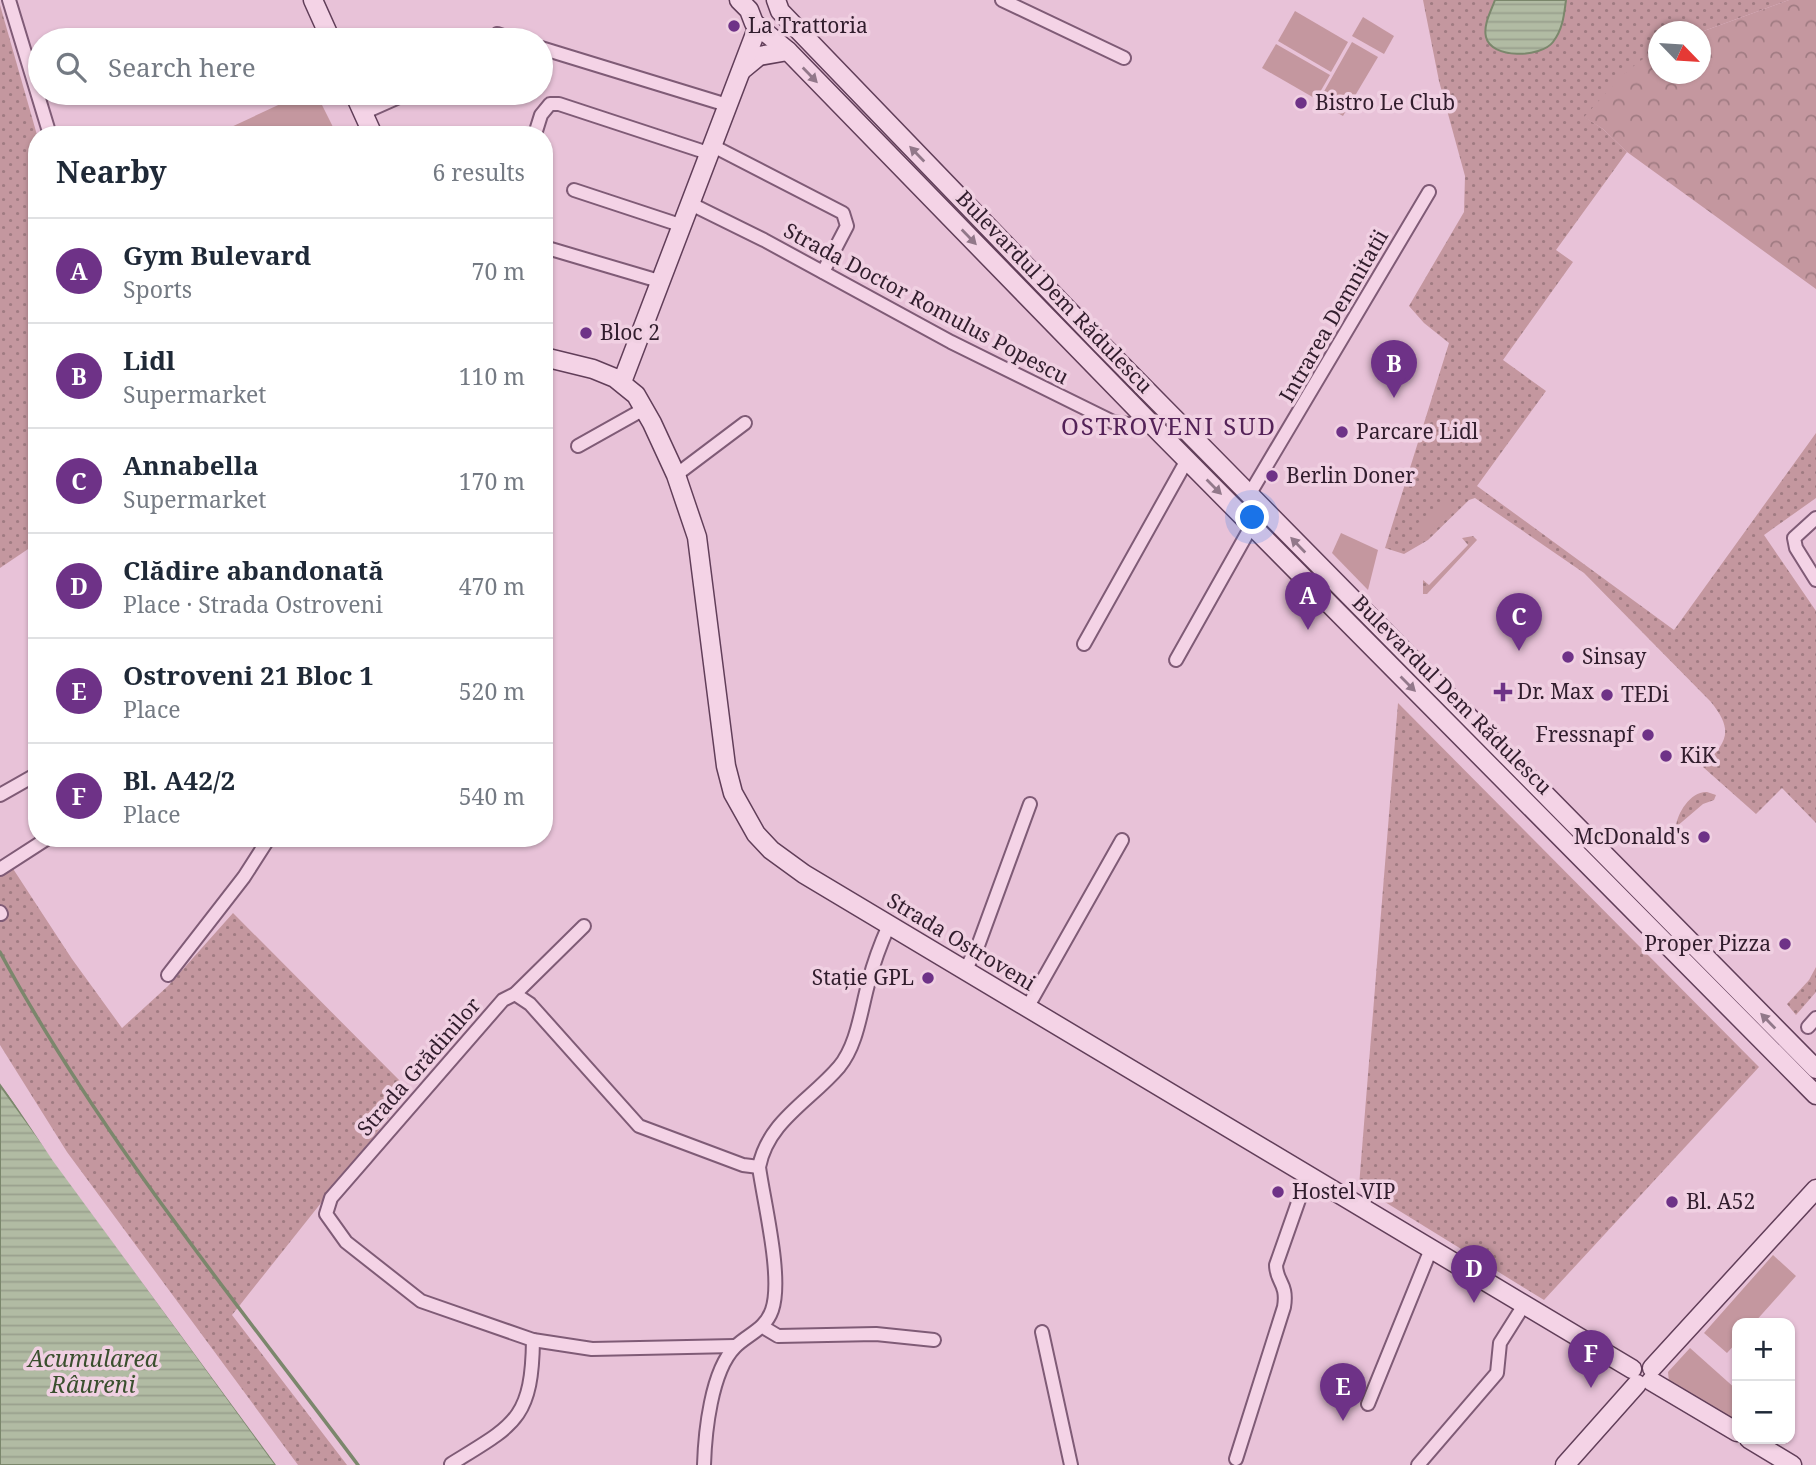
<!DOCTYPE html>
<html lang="en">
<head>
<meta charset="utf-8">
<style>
  body { margin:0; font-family:"Noto Serif",serif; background:#f6f6f7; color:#1f2937 }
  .controls { position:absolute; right:21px; bottom:21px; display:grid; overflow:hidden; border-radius:14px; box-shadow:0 2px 5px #0004 }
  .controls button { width:63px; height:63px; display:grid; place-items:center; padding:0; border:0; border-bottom:2px solid #e0e1e3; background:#fff; color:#1f2937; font:35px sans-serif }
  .compass { position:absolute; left:1648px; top:21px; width:63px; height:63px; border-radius:50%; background:#fff; box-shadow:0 2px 5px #0004; rotate:115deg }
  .you { position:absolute; left:1253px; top:518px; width:24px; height:24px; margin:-18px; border:5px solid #fff; border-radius:50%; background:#1a73e8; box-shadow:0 0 0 10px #1a73e833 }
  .badge { display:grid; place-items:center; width:46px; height:46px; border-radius:50%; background:#6e3287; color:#fff; font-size:23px; font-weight:700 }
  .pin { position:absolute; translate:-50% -58px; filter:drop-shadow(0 2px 4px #0008) }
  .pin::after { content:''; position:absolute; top:37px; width:24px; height:21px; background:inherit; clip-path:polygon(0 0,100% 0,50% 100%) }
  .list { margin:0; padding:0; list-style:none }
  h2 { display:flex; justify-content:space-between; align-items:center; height:91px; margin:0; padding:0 28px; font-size:30px }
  h2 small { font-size:23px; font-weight:400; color:#747a83 }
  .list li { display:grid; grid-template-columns:46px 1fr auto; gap:21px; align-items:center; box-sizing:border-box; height:105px; padding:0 28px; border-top:2px solid #e0e1e3 }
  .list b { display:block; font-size:26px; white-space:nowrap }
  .list p { margin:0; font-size:23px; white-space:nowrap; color:#747a83 }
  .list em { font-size:23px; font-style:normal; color:#747a83 }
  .icon { flex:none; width:38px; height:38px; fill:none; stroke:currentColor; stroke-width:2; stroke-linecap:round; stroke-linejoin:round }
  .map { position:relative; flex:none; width:1816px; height:1465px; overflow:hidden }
  .search { position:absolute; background:#fff; box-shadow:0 2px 5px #0004; left:28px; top:28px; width:525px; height:77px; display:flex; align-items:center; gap:18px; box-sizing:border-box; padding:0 24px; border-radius:38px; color:#747a83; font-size:26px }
  .panel { position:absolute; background:#fff; box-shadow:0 2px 5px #0004; left:28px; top:126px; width:525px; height:721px; border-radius:28px }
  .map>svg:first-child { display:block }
  .grass { fill:url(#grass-dots) }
  .forest { fill:url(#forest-crowns) }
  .park { fill:#c4979f }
  .water { fill:url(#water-rules); stroke:#7b876c; stroke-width:2 }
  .pier { fill:#e8c2d8 }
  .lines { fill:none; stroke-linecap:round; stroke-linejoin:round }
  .stream { stroke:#7b876c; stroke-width:3.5 }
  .street-casing { stroke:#7f5b76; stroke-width:16 }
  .secondary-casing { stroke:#613e59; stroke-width:21 }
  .street { stroke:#f4d3e6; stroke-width:12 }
  .secondary { stroke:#f4d3e6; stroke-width:18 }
  .oneway { fill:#92788a }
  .poi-dot { fill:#6e3287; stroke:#f0d0e2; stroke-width:2.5 }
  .labels { text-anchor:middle; stroke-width:7; stroke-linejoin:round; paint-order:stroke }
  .poi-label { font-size:21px; fill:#311d2d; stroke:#f0d0e2; text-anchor:start }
  .street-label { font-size:21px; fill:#311d2d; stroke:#f0d0e2 }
  .water-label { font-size:23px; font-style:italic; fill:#3a4f2e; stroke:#f0d0e2 }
  .quarter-label { font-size:24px; letter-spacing:2px; fill:#542258; stroke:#f0d0e2 }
</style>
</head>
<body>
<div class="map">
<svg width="1816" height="1465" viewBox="0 0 1816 1465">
  <defs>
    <pattern id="grass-dots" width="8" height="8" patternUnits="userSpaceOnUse" patternTransform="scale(1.75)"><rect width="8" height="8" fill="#c4979f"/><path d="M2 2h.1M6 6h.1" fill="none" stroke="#a07b82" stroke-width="1.8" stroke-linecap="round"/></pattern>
    <pattern id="forest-crowns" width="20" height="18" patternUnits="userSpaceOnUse" patternTransform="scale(1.75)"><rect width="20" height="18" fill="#c4979f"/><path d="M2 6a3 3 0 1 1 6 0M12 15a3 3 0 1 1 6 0" fill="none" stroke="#a07b82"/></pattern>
    <pattern id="water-rules" width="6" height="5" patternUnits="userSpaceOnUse" patternTransform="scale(1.75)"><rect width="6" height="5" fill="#b1bba3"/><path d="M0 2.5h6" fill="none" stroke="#99a08d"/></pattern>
  </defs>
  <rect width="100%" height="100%" fill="#e8c2d8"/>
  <g class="grass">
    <path d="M1423,0H1789L1701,32H1658V51L1650,54L1585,117L1603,129L1627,152L1556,250L1573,262L1503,360L1546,391L1477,486L1674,630L1816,433V498L1764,535L1816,611V823L1782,788L1756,814L1703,767C1726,742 1735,732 1711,702L1584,573L1475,498L1469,500L1428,540L1404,554L1385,548L1449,343L1424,323L1409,306L1464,212L1465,176L1439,81Z"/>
    <path d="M0,5L37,135V543L0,568Z"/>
    <path d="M1473,536L1477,540L1427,594H1423V580L1429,585L1468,545L1462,538Z"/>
    <path d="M1398,703L1759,1067L1544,1300L1359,1186Z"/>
    <path d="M1707,792L1716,795L1714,800L1703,804L1676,827C1677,813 1691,791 1707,792Z"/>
    <path d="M6,858L72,959L122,1028L168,986L233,913L410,1091L232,1315L347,1465H298L67,1152L0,1045V862Z"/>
    <path d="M1816,967V992L1796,1015L1787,1004L1809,980Z"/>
  </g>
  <path class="forest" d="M1789,0H1816V289L1627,152L1603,129L1584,117C1607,93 1628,64 1658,51V74H1700L1701,32Z"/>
  <g class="park">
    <path d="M1295,11L1348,42L1331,72L1278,41Z"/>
    <path d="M1363,17L1394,36L1384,54L1352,36Z"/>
    <path d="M1352,42L1378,57L1343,116L1318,102Z"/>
    <path d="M1276,44L1330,75L1316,99L1262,68Z"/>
    <path d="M304,93H316L337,135H214Z"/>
    <path d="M1445,497L1457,509L1429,536L1417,524Z"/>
    <path d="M1341,533L1378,550L1368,590L1332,553Z"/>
    <path d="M1773,1255L1796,1276L1754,1323H1737V1342L1727,1353L1704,1333Z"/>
    <path d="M1690,1348L1737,1390V1421L1669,1382L1668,1372Z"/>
  </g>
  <g class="water">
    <path d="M1495,0H1566C1564,15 1563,29 1553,42C1541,58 1491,59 1486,37C1483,25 1491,11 1495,0Z"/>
    <path d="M0,1085L276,1465H0Z"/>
  </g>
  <path class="pier" d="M0,1082L3,1083L279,1465H276L53,1161Z"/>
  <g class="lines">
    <path class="stream" d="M0,952C99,1136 234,1299 358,1465"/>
    <g class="street-casing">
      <g id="street">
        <path d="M9,0L50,135"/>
        <path d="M1002,0L1124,58"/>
        <path d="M497,34L516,40"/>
        <path d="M541,48L727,105"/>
        <path d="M363,113L408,93"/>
        <path d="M536,131L541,115L550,104H559L708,153"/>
        <path d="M711,145L843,213L847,226L823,272"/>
        <path d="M574,190L680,225"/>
        <path d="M689,203L764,240L951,342L1113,422L1135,425L1149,421"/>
        <path d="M544,247L659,281"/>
        <path d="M578,446L644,409"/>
        <path d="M676,475L745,423"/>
        <path d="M1249,495L1429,192"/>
        <path d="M1816,518L1794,538L1796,548L1816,580"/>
        <path d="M1084,644L1187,460"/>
        <path d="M1176,660L1252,525"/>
        <path d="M0,795L37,774"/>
        <path d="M0,869L48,838"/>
        <path d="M0,912L1,914"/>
        <path d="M584,926L515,994L503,1000L331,1198L326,1214L346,1242L421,1301L533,1340L592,1349L735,1346"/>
        <path d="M965,971L979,943L1030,804"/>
        <path d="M168,975L244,877L269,838"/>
        <path d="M515,994L530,1004L639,1126L743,1165L759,1167"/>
        <path d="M1027,1008L1122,840"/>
        <path d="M1808,1027L1816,1018"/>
        <path d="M763,1327L778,1336L876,1334L934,1340"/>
        <path d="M1042,1332L1071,1465"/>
        <path d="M1368,1404L1431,1249"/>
        <path d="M1236,1459L1284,1307C1288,1283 1276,1282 1276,1265L1308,1174"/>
        <path d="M451,1464C514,1425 532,1420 533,1340"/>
        <path d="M704,1465C705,1433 711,1371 735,1347C748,1334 765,1330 772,1310C783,1278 764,1203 759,1167C768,1121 810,1101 839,1067C858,1044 861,1008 869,981C874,961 881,943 889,925"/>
        <path d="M1418,1465L1497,1373L1500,1343L1524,1305"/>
      </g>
    </g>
    <g class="secondary-casing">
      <g id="secondary">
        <path d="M313,0L331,40"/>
        <path d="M739,0L749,10L754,23L788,51L1162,435L1816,1095"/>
        <path d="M776,0L780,11L1100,343L1816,1069"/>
        <path d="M742,70L759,56L788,51"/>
        <path d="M354,93L373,135"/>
        <path d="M544,357L593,369L615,378L636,395L652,423L676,475L697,537L726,766L733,793L756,834L771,850L804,874L1632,1369"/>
        <path d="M622,382L758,26"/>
        <path d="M1652,1368L1816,1189"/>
        <path d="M1651,1381L1737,1432"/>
        <path d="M1749,1439L1792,1465"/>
        <path d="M1565,1465L1637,1384"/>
      </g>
    </g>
    <use href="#street" class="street"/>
    <use href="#secondary" class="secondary"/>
  </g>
  <defs><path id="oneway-solid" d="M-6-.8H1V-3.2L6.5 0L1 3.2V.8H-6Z" transform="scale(1.75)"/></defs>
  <g class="oneway">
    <use href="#oneway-solid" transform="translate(810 75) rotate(46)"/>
    <use href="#oneway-solid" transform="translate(917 154) rotate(-134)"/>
    <use href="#oneway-solid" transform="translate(969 237) rotate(46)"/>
    <use href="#oneway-solid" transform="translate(1214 487) rotate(45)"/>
    <use href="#oneway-solid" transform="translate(1298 545) rotate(-134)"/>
    <use href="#oneway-solid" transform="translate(1408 684) rotate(45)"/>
    <use href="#oneway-solid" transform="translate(1768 1021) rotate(-134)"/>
  </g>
  <g class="poi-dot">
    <circle cx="734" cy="26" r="7"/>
    <circle cx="1301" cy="103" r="7"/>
    <circle cx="586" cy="333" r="7"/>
    <circle cx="1342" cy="432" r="7"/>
    <circle cx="1272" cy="476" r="7"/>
    <circle cx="1568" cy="657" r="7"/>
    <path d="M1499.5 681.5h7v7h7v7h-7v7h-7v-7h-7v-7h7z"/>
    <circle cx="1607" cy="695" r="7"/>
    <circle cx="1648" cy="735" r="7"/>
    <circle cx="1666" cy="756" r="7"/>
    <circle cx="1704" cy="837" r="7"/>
    <circle cx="1785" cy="944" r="7"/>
    <circle cx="928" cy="978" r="7"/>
    <circle cx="1278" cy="1192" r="7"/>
    <circle cx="1672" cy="1202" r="7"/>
  </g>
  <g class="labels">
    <g class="poi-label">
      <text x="748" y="33">La Trattoria</text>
      <text x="1315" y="110">Bistro Le Club</text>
      <text x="600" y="340">Bloc 2</text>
      <text x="1356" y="439">Parcare Lidl</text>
      <text x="1286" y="483">Berlin Doner</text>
      <text x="1582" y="664">Sinsay</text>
      <text x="1517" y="699">Dr. Max</text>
      <text x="1621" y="702">TEDi</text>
      <text x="1634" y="742" text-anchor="end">Fressnapf</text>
      <text x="1680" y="763">KiK</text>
      <text x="1690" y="844" text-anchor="end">McDonald's</text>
      <text x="1771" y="951" text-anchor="end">Proper Pizza</text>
      <text x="914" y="985" text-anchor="end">Stație GPL</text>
      <text x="1292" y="1199">Hostel VIP</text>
      <text x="1686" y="1209">Bl. A52</text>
    </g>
    <g class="street-label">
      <text transform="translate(1054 292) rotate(46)" y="7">Bulevardul Dem Rădulescu</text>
      <text transform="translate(926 304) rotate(28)" y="7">Strada Doctor Romulus Popescu</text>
      <text transform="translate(1334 316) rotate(-60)" y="7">Intrarea Demnitatii</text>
      <text transform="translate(1452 695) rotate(45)" y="7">Bulevardul Dem Rădulescu</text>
      <text transform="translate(961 942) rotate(31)" y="7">Strada Ostroveni</text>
      <text transform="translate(419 1067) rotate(-49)" y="7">Strada Grădinilor</text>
    </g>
    <g class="water-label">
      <text x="93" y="1367">Acumularea<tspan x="93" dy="26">Râureni</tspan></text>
    </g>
    <g class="quarter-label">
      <text x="1169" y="435">OSTROVENI SUD</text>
    </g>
  </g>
</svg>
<div class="controls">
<button>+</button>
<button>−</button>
</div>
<svg class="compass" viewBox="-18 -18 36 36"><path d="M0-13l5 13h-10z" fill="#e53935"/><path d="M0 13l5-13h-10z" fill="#747a83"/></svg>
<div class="you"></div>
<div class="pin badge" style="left:1308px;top:630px">A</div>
<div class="pin badge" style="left:1394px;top:398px">B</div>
<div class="pin badge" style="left:1519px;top:651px">C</div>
<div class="pin badge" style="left:1474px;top:1303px">D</div>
<div class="pin badge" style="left:1343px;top:1421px">E</div>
<div class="pin badge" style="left:1591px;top:1388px">F</div>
<div class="search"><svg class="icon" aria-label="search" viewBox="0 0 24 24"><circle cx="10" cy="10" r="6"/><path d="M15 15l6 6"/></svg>Search here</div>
<section class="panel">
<h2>Nearby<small>6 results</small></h2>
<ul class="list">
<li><span class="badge">A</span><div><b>Gym Bulevard</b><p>Sports</p></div><em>70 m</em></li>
<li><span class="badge">B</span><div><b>Lidl</b><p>Supermarket</p></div><em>110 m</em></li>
<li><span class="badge">C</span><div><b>Annabella</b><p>Supermarket</p></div><em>170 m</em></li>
<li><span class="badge">D</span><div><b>Clădire abandonată</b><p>Place · Strada Ostroveni</p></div><em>470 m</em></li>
<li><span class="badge">E</span><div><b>Ostroveni 21 Bloc 1</b><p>Place</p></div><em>520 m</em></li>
<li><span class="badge">F</span><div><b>Bl. A42/2</b><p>Place</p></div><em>540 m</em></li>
</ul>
</section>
</div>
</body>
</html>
